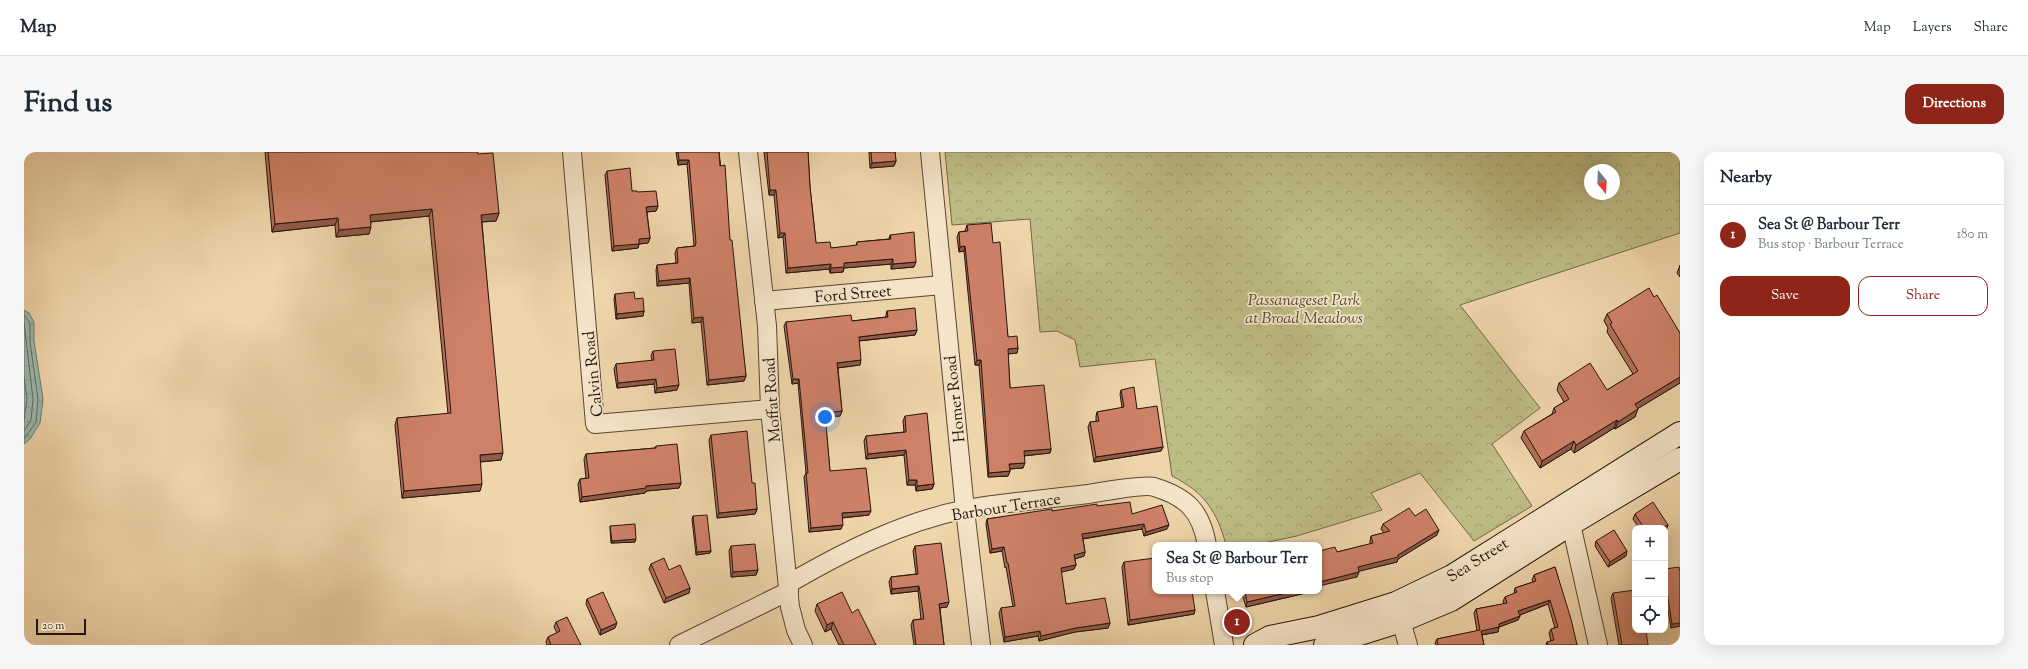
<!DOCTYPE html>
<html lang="en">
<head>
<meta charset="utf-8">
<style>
  body { margin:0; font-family:"Sorts Mill Goudy",serif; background:#f6f6f7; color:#1f2937 }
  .controls { position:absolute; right:12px; bottom:12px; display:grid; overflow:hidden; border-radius:8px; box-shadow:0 4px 16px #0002 }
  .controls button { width:36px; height:36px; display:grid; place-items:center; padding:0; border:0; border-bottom:1px solid #e0e1e3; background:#fff; color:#1f2937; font:20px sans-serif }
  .compass { position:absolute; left:1560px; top:12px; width:36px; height:36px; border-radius:50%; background:#fff; box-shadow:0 4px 16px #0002; rotate:162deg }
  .scale { position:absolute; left:12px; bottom:10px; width:50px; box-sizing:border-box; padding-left:4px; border:2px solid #23160d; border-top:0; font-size:11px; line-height:14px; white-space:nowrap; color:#23160d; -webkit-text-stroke:3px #f5e4c8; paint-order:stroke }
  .you { position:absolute; left:801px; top:265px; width:14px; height:14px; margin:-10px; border:3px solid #fff; border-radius:50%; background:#1a73e8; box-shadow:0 0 0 6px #1a73e833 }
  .badge { display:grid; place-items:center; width:26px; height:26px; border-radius:50%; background:#8f2418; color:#fff; font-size:13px; font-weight:700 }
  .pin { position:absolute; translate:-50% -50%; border:2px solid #fff; box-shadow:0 1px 4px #0006 }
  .popup { position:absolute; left:1128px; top:390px; width:170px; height:52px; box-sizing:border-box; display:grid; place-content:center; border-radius:8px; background:#fff; filter:drop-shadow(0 1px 3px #0005); font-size:13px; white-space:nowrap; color:#747a83 }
  .popup b { font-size:15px; color:#1f2937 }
  .popup::after { content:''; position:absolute; left:50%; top:100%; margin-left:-8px; border:8px solid transparent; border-top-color:#fff }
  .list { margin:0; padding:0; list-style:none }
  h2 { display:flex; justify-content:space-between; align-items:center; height:52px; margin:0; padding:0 16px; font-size:17px }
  h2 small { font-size:13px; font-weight:400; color:#747a83 }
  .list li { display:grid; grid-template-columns:26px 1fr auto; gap:12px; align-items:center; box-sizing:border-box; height:60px; padding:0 16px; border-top:1px solid #e0e1e3 }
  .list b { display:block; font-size:15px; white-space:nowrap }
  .list p { margin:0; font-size:13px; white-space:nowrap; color:#747a83 }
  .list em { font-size:13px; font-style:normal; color:#747a83 }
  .actions { display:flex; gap:8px; padding:12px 16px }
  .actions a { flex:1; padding:9px 0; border:1px solid #8f2418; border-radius:12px; text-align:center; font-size:14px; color:#8f2418 }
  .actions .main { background:#8f2418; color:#fff }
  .icon { flex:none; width:22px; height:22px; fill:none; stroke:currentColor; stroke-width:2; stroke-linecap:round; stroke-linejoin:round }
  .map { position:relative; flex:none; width:1656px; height:493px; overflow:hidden; border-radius:12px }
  header { display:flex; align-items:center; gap:24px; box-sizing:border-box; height:56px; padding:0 20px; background:#fff; border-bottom:1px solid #e0e1e3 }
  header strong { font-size:19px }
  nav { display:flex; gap:22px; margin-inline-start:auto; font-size:14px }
  .intro { display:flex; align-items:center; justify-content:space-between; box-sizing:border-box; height:96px; padding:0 24px }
  h1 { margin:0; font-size:28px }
  .button { padding:10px 18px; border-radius:12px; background:#8f2418; color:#fff; font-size:14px; font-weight:700 }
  main { display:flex; gap:24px; padding:0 24px }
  aside { flex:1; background:#fff; border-radius:12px; box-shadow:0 4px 16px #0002 }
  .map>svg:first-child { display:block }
  .forest { fill:url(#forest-crowns); stroke:#706949; fill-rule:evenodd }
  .water { fill:url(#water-ripples); stroke:#6a776c }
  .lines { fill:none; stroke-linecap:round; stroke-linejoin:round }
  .shore { stroke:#5e675c; stroke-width:1 }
  .street-casing { stroke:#564634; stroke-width:20 }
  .secondary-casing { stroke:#23160d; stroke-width:24 }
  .street { stroke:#f5e4c8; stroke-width:18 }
  .secondary { stroke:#f5e4c8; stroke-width:22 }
  .wall { fill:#b26f59; stroke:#23160d }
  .shaded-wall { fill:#915a49; stroke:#23160d }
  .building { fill:#cf8168; stroke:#23160d }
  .labels { text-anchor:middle; stroke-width:3.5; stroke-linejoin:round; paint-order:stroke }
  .street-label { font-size:16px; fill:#23160d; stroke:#f5e4c8 }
  .park-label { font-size:16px; font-style:italic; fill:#524831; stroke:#f5e4c8 }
</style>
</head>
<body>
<header>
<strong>Map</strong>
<nav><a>Map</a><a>Layers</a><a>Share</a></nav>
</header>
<div class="intro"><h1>Find us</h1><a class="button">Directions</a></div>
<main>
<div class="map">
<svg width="1656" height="493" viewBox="0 0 1656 493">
  <defs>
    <pattern id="forest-crowns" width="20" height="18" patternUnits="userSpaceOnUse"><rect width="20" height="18" fill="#bebc85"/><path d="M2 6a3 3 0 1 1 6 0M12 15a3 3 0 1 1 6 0" fill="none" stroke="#a3a172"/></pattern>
    <pattern id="water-ripples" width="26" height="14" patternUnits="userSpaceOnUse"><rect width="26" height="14" fill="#9ab8ac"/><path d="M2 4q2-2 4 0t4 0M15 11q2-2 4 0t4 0" fill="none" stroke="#849d93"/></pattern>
  </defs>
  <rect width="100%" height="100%" fill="#efd5aa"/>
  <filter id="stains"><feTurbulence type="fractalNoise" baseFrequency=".005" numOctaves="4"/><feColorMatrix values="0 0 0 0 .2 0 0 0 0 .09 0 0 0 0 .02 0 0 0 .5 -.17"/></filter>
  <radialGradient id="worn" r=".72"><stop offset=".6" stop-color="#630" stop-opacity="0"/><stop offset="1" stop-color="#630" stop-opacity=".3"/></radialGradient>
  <path class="forest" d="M921,0H1656V81L1436,153L1516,256L1468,292L1508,354L1450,389L1396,321L1347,341L1358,358L1273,384L1230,393H1202C1193,359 1180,340 1148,324L1131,207L1056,215L1051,188L1033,179L1016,180L1006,67L928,73ZM1566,18H1590V42H1566Z"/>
  <path class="water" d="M0,158L5,161L10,170V189L19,247L16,271L6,287L0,292Z"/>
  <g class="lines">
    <g class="shore">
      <path d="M0,163L6,171V190L14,247L12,270L0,287"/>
      <path d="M0,170L9,247L7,268L0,279"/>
      <path d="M0,224L3,247L0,268"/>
    </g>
    <g class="street-casing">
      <g id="street">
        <path d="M548,0L571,272L746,257"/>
        <path d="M724,0L743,174L746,257L766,455L772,478L779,493"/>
        <path d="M906,0L941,358L957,493"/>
        <path d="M740,149L918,133"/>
        <path d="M1540,361L1547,372L1574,493"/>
        <path d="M764,432C819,400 878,370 942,357C982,350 1024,347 1064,342C1076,340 1122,332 1130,335C1163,345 1177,359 1183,393"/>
        <path d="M1191,439L1200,493"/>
        <path d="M1373,455L1384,493"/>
        <path d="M655,493L765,439"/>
      </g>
    </g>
    <g class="secondary-casing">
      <g id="secondary">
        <path d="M1231,493L1246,485L1295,475L1372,451L1428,424L1656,281"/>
        <path d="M1301,493L1377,469L1427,448L1547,372L1656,307"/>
      </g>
    </g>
    <use href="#street" class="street"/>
    <use href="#secondary" class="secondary"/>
  </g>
  <g class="wall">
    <path d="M241,0H453L454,2L475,61L472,69L458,70L477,308L456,310V339L378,346L371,273L373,266L424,262L405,64L347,70L345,82L312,85L311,73L248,80Z"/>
    <path d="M652,0H695L722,224L720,229L683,233L677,170L668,171L665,131L633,134L632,118L633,113L652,111L651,101L653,96L670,94L663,12L654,13Z"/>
    <path d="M740,0H784L786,35L792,91L807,96L832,94L833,90L865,87L866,83L890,115L867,117V112L820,116L819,120L806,121L805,117L762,121L759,85L754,86L750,43H745Z"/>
    <path d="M845,0H871L872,9L870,14L846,16Z"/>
    <path d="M583,19L608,39L613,40L634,54L632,59L623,60L626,86L624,91L615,92L614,96L588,99L581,23Z"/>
    <path d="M943,73L969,91L984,185L994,196L993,201L984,202L986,236L1027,297L1026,301L1000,304L999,316L986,317V319L984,324L964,325L955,213H951L940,99L935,100L933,85L935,80L941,79Z"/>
    <path d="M1656,113V125L1653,121Z"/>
    <path d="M591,142L611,147L620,159L619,164L592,167L590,147Z"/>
    <path d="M1630,145L1656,181V231L1613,257L1611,265L1591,277L1590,276L1550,301L1547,297L1516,316L1497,286L1500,279L1528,262L1530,256L1540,250L1533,238L1535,231L1583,238L1609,222L1583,180L1584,176L1580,169L1583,162Z"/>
    <path d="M863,159L893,178L891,183L835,189L836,213L814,216L818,259L816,264L801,265L806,319L845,363L818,366L817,377L785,380L780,325L782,321L774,231L768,232L760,174L762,170L828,169L862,165V163Z"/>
    <path d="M629,199L653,238L631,241L630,232L593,236L590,217L592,212L628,209L627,204Z"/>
    <path d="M1097,238L1113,257L1139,295L1137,299L1070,310L1064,275L1066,270H1072V264L1073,260L1098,256L1096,242Z"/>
    <path d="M881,264L910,332L908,337L892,339L891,333H883L880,303L842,307L840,289L842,284L880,280L879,269Z"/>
    <path d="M687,283L728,331L733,357L731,362L693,366L685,288Z"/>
    <path d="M632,294L657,331L655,336L622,339L621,341L556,350L554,332L556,327L562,326L560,307L562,302L631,296Z"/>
    <path d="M1028,359L1108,362L1143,377L1120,384L1118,377L1059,387L1061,400L1060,404L1051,407L1052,413L1050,417L1037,420L1042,452L1086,471L1084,476L1051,480L1015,489L1014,484L980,490L975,461L977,456L989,455L982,415L981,416L978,399L966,401L962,372L963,367Z"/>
    <path d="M1611,362L1644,373L1642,378H1641V376H1615L1609,367Z"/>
    <path d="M669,364L687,399L686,401L672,403L668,367Z"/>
    <path d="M1391,364L1413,383L1374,407L1373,410L1335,419L1333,425L1295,412V399L1313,400L1346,392V389L1347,384L1360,381L1357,377L1359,372Z"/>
    <path d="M586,374L611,390L587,391L586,376Z"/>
    <path d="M1572,389L1602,404L1584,415L1571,394Z"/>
    <path d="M707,394L734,418L732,423L707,425L705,399Z"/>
    <path d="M891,394L923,455L916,456L920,493H890L887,473L889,468L897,467L894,439L867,442L865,430L867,425L892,422L889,399Z"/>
    <path d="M1100,410L1171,458L1170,462L1104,473L1098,415Z"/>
    <path d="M627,412L645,418L666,436L665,441L640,451L625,417Z"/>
    <path d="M1531,415L1553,493H1522L1523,490L1527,489L1525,481L1527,477L1531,476L1524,452L1496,463V464L1494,468L1475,475L1474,480L1458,483L1460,493H1412L1411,491L1413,487L1453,479L1450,461L1452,457L1480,452L1479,449L1481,445L1490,442L1491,436L1509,430L1508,428L1510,423Z"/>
    <path d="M1641,417L1656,474L1647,476L1641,440Z"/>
    <path d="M1217,439H1286V440L1222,455Z"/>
    <path d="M1589,441L1624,493H1595L1587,446Z"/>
    <path d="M563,447L591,476L576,483L562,452Z"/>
    <path d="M793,452L828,461L852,493H815L807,477L801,480L791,459Z"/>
    <path d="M532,470L557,493H523L522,490L524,485L533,481L530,475Z"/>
  </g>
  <g class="shaded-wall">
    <path d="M655,8H665L663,12L654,13Z"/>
    <path d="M872,9L870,14L846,16L848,11Z"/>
    <path d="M746,38H752L750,43H745Z"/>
    <path d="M634,54L632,59L621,60L622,55Z"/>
    <path d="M408,57L405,64L344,70L346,63Z"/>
    <path d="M475,61L472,69L454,70L457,63Z"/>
    <path d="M314,66L311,73L248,80L251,72Z"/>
    <path d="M347,75L345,82L312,85L315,78Z"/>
    <path d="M756,81H761L759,85L754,86Z"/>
    <path d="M626,86L624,91L615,92L614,96L588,99L590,94L615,87Z"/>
    <path d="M941,94L940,99L935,100L936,95Z"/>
    <path d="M869,107L867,112L820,116L819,120L806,121L807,116L820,111Z"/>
    <path d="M892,110L890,115L867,117L869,112Z"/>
    <path d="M807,112L805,117L762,121L764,116Z"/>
    <path d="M666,126L665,131L633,134L635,129Z"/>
    <path d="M620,159L619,164L592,167L593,162Z"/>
    <path d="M679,165L677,170L668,171L670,166Z"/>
    <path d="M893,178L891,183L833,189L835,185Z"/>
    <path d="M994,196L993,201L982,202L984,197Z"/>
    <path d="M837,208L836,213L812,216L813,211Z"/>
    <path d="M953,208H957L955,213H951Z"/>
    <path d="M722,224L720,229L683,233L685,228Z"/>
    <path d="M1656,225V231L1608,260L1611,252Z"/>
    <path d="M632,227L630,232L593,236L594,231Z"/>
    <path d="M769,227H775L774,231L768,232Z"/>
    <path d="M655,233L653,238L631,241L633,236Z"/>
    <path d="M1614,257L1611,265L1591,277L1594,270Z"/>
    <path d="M818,259L816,264L799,265L801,261Z"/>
    <path d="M1593,268L1590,276L1550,301L1552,293Z"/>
    <path d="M1550,289L1547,297L1516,316L1518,309Z"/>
    <path d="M1139,295L1137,299L1070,310L1072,305Z"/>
    <path d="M1027,297L1026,301L998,304L1000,299Z"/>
    <path d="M882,298L880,303L842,307L844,302Z"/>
    <path d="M479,301L477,308L453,310L456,303Z"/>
    <path d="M1001,311L999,316L983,317L985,312Z"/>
    <path d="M986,319L984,324L964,325L965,321Z"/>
    <path d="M885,328H893L891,333H883Z"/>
    <path d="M657,331L655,336L622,339L621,341L556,350L558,345L622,334Z"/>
    <path d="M458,332L456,339L378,346L380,339Z"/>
    <path d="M910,332L908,337L892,339L893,334Z"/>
    <path d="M733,357L731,362L693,366L695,361Z"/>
    <path d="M847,359L845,363L816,366L818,361Z"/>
    <path d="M1120,372L1118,377L1056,387L1058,382Z"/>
    <path d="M819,373L817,377L785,380L787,376Z"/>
    <path d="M1145,373L1143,377L1120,384L1122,380Z"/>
    <path d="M1644,373L1642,378H1641V376H1638Z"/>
    <path d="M1415,378L1413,383L1374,407L1373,410L1332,420L1334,415L1374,403Z"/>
    <path d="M612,387L611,390L587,391L588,389Z"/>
    <path d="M980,395L978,399L966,401L968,397Z"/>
    <path d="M687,399L686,401L672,403L673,400Z"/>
    <path d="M1603,399L1602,404L1584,415L1586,410Z"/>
    <path d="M1061,400L1060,404L1048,408L1050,403Z"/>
    <path d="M1052,413L1050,417L1035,421L1037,416Z"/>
    <path d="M734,418L732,423L707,425L709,420Z"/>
    <path d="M1335,420L1333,425L1295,434V430Z"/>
    <path d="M895,434L894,439L867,442L868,437Z"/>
    <path d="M666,436L665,441L640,451L642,446Z"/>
    <path d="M1270,439H1286V440L1222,455L1223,450Z"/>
    <path d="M1526,448L1524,452L1493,464L1494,459Z"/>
    <path d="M925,450L923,455L913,456L915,452Z"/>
    <path d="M1171,458L1170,462L1104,473L1106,468Z"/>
    <path d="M1496,464L1494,468L1475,475L1474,480L1456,483L1457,479Z"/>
    <path d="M809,470L807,477L801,480L803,473Z"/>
    <path d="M593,471L591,476L576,483L577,478Z"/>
    <path d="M1086,471L1084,476L1051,480L1015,489L1017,484L1052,476Z"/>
    <path d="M1656,471V474L1647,476L1648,472Z"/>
    <path d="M1016,479L1014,484L980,490L981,485Z"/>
  </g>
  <g class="building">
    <path d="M244,0H453L454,2L469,1L475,61L457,63L479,301L456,303L458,332L380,339L373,266L427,261L408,57L346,63L347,75L315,78L314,66L251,72Z"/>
    <path d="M654,0H695L696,14L701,13L706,88H708L712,127L722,224L685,228L679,165L670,166L666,126L635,129L633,113L654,111L653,96L671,94L672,91L665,8H655Z"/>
    <path d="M743,0H784L786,35L792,91L806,90L807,96L833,93V90L867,87L866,83L890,80L892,110L869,112V107L820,111V115L807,116V112L764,116L761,81H756L752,38H746Z"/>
    <path d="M847,0H871L872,9L848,11Z"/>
    <path d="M606,16L608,39H613V40L632,39L634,54L622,55L626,86L615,87V92L590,94L583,19Z"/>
    <path d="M967,71L969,91L976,90L984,185L993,184L994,196L984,197L986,236L1020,233L1027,297L1000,299L1001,311L985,312L986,319L965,321L957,208H953L941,94L936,95L935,80L944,79L943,73Z"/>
    <path d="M1625,136L1630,145L1633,143L1656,181V225L1611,252L1614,257L1594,270L1593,268L1552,293L1550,289L1518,309L1500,279L1532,260L1530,256L1545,247L1535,231L1566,211L1583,238L1614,219L1586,172L1588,171L1583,162Z"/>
    <path d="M610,140L611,147L619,146L620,159L593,162L591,142Z"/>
    <path d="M891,156L893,178L835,185L837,208L813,211L818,259L801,261L806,319L842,316L847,359L818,361L819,373L787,376L782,321H784L775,227H769L762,170L827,163L828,169L864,165L863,159Z"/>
    <path d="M651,197L655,233L633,236L632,227L594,231L592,212L630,208L629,199Z"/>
    <path d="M1110,235L1113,257L1133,254L1139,295L1072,305L1066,270L1075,269L1073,260L1100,255L1097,238Z"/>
    <path d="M903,261L910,332L893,334V328H885L882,298L844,302L842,284L882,280L881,264Z"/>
    <path d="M723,279L728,331H731L733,357L695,361L687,283Z"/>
    <path d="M653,292L657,331L622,334V336L558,345L556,327L565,326L562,302L632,296V294Z"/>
    <path d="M1106,350L1108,362L1138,353L1145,373L1122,380L1120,372L1058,382L1061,400L1050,403L1052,413L1037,416L1042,452L1081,446L1086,471L1052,476L1017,484L1016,479L981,485L977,456L991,454L984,411H983L980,395L968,397L963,367L1028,357V359L1073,352V354Z"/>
    <path d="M1629,350L1644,373L1638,376H1620L1611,362Z"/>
    <path d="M1385,356L1391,364L1402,357L1415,378L1374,403V405L1334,415L1335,420L1295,430V412H1298L1295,399L1311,395L1313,400L1349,391L1347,384L1366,379L1359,372Z"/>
    <path d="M683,363L687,399L673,400L669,364Z"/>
    <path d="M611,372L612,387L588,389L586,374Z"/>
    <path d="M1590,378L1603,399L1586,410L1572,389Z"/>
    <path d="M917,391L925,450L915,452L920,493H892L889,468L900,467L895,434L868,437L867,425L894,422L891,394Z"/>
    <path d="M731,392L734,418L709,420L707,394Z"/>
    <path d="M640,406L645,418L656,413L666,436L642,446L627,412Z"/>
    <path d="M1131,406V439H1168L1171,458L1106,468L1100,410Z"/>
    <path d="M1531,415L1547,467L1553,493H1524L1523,490L1530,488L1527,477L1534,475L1526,448L1494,459L1496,464L1475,472V475L1457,479L1460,493H1414L1413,487L1456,478L1452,457L1483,451L1481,445L1493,440L1491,436L1512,429L1510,423Z"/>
    <path d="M1655,415L1656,419V471L1648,472L1642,433H1641V417Z"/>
    <path d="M1611,438V478H1622L1624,493H1598L1589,441Z"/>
    <path d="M1221,439H1270L1223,450Z"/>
    <path d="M579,440L593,471L577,478L563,447Z"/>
    <path d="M818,440L828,461L834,457L852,493H820L809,470L803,473L793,452Z"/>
    <path d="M543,465L557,493H527L524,485L536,479L532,470Z"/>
  </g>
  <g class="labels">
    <g class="street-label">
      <text transform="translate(829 141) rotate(-5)" y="6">Ford Street</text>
      <text transform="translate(568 222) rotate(-96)" y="6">Calvin Road</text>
      <text transform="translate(930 247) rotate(-96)" y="6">Homer Road</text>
      <text transform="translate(747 248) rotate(-94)" y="6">Moffat Road</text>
      <text transform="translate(982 354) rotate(-9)" y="6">Barbour Terrace</text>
      <text transform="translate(1453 407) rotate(-32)" y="6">Sea Street</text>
    </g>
    <g class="park-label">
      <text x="1280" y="153">Passanageset Park<tspan x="1280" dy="18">at Broad Meadows</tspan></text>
    </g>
  </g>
  <rect width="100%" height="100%" filter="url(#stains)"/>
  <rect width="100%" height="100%" fill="url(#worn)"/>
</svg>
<div class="controls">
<button>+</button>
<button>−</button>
<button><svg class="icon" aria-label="locate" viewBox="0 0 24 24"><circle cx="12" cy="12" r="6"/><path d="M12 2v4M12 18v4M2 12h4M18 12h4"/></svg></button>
</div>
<svg class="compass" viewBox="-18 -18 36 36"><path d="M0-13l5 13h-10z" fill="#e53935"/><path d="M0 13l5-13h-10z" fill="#747a83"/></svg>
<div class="scale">20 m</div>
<div class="you"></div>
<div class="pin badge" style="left:1213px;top:470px">1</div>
<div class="popup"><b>Sea St @ Barbour Terr</b>Bus stop</div>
</div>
<aside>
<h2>Nearby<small></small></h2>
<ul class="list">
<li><span class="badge">1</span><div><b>Sea St @ Barbour Terr</b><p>Bus stop · Barbour Terrace</p></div><em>180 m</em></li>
</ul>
<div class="actions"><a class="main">Save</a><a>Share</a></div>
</aside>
</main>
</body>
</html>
